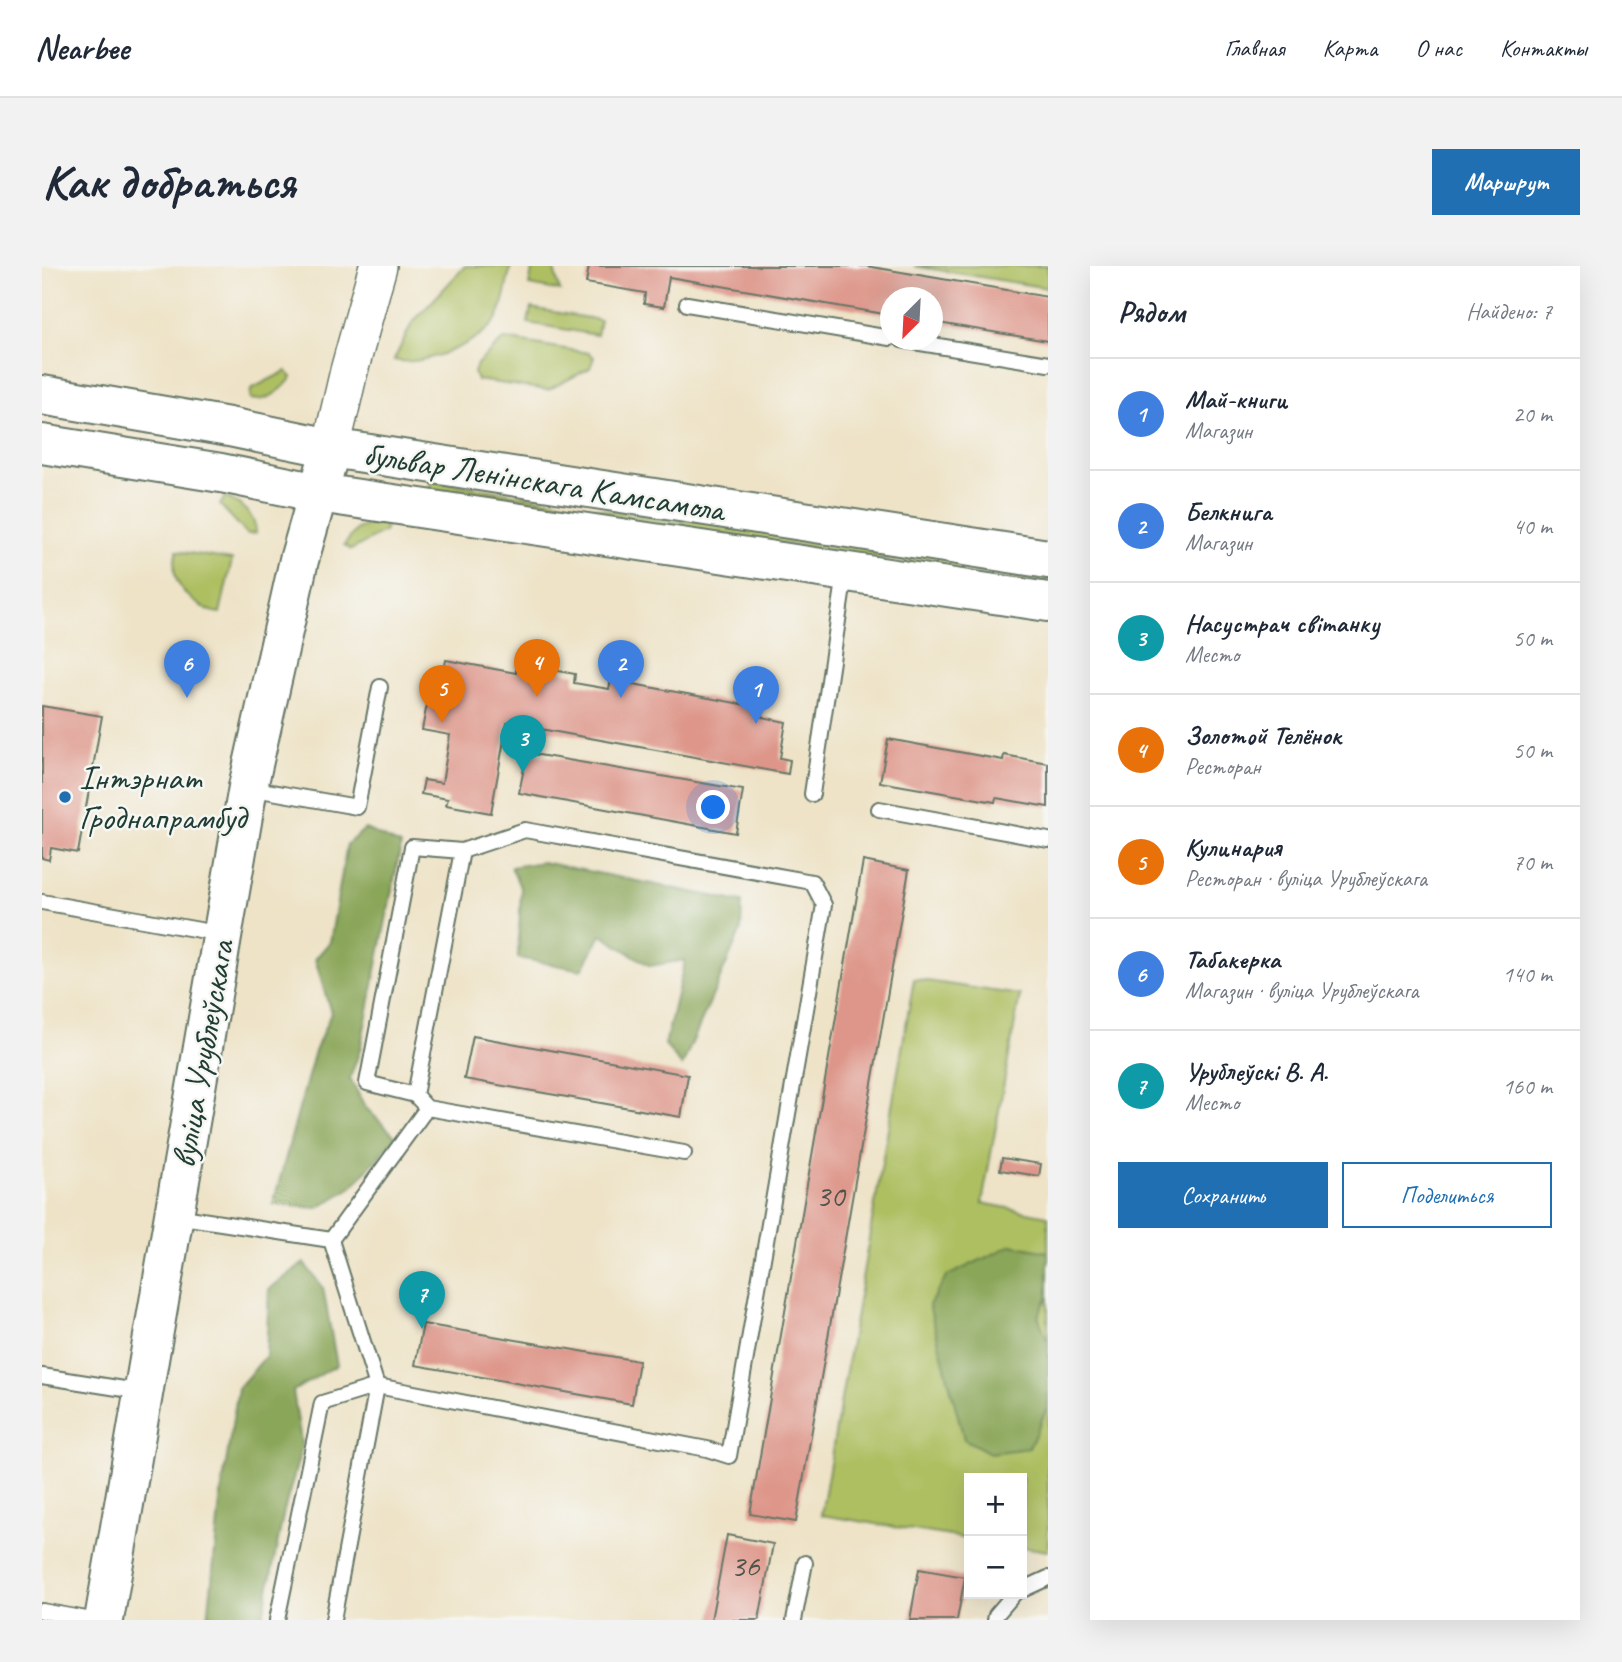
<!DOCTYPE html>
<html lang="ru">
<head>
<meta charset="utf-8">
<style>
  body { margin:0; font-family:Caveat,sans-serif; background:#f2f2f3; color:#1f2937 }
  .controls { position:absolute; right:21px; bottom:21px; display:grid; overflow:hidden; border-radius:0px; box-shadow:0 7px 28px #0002 }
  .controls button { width:63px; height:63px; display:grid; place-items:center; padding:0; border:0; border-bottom:2px solid #e0e1e3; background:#fff; color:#1f2937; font:35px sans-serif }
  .compass { position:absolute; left:838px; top:21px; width:63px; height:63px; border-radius:50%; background:#fff; box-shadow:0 7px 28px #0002; rotate:204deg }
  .you { position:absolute; left:672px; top:542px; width:24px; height:24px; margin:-18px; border:5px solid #fff; border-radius:50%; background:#1a73e8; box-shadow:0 0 0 10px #1a73e833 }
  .badge { display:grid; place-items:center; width:46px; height:46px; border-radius:50%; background:#1f6fb2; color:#fff; font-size:23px; font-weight:700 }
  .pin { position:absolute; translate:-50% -58px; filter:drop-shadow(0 2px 4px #0008) }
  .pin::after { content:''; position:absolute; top:37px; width:24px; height:21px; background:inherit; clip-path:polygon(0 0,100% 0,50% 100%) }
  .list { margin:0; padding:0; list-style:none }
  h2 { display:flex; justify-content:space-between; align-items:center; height:91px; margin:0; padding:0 28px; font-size:30px }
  h2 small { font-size:23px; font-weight:400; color:#747a83 }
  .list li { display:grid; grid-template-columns:46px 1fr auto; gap:21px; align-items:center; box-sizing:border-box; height:112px; padding:0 28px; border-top:2px solid #e0e1e3 }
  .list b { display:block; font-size:26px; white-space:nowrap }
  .list p { margin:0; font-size:23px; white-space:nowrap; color:#747a83 }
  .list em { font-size:23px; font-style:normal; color:#747a83 }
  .actions { display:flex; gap:14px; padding:21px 28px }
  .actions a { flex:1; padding:16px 0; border:2px solid #1f6fb2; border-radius:0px; text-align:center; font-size:24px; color:#1f6fb2 }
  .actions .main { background:#1f6fb2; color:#fff }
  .map { position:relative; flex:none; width:1006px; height:1354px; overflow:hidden; border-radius:0px }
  header { display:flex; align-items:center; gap:42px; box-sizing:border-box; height:98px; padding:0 35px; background:#fff; border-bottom:2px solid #e0e1e3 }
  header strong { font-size:33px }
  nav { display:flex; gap:38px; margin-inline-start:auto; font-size:24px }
  .intro { display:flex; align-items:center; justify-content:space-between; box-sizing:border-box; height:168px; padding:0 42px }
  h1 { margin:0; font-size:49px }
  .button { padding:18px 32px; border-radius:0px; background:#1f6fb2; color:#fff; font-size:24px; font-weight:700 }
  main { display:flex; gap:42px; padding:0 42px }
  aside { flex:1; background:#fff; border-radius:0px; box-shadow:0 7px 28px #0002 }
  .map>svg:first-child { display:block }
  .green { fill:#aebf62; stroke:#667e4b; stroke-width:2 }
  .forest { fill:#8aa658; stroke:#547246; stroke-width:2 }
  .building { fill:#de968a }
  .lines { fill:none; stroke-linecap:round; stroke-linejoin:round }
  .service-casing { stroke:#677767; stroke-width:18 }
  .tertiary-casing { stroke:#677767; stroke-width:40 }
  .secondary-casing { stroke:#677767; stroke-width:42 }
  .primary-casing { stroke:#677767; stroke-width:42 }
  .service { stroke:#fff; stroke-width:14 }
  .tertiary { stroke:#fff; stroke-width:37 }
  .secondary { stroke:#fff; stroke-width:38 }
  .primary { stroke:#fff; stroke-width:38 }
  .poi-dot { fill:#1f6fb2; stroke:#f6f6f2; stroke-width:2.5 }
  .labels { text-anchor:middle; stroke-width:5; stroke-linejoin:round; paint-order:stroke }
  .number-label { font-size:32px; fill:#4f534a }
  .street-label { font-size:35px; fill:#1f3d34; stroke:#f6f6f2 }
  .poi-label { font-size:35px; fill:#1f3d34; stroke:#f6f6f2; text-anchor:start }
</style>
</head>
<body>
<header>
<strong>Nearbee</strong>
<nav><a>Главная</a><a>Карта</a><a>О нас</a><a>Контакты</a></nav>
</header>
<div class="intro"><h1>Как добраться</h1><a class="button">Маршрут</a></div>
<main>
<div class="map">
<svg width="1006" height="1354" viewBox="0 0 1006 1354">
  <rect width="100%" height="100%" fill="#f6f6f2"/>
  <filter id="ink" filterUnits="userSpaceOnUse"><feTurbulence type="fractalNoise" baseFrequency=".0143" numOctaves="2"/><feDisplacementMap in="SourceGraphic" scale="14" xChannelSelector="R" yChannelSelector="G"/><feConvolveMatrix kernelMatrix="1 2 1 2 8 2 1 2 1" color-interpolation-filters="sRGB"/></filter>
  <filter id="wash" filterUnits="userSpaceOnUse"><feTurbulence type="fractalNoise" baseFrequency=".00686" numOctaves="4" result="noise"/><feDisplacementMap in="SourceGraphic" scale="28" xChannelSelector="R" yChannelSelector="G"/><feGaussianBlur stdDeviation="1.57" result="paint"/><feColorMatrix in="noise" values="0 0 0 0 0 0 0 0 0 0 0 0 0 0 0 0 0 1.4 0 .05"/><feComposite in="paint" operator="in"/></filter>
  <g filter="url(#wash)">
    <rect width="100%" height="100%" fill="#eee3c7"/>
    <g class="green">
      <path d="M423,0H469C465,15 463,33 457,48C446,75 379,102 352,94L370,57Z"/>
      <path d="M491,0H511L518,25L487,19Z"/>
      <path d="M872,0H1006V22Z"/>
      <path d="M489,42L558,54L555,69L486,57Z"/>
      <path d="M462,73L547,87L552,91L548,102L506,124L435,114L432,107L435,98Z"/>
      <path d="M244,105L250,111C241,124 224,137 208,133L209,123Z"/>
      <path d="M389,214L630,255L673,254L1006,306V318L387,223Z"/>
      <path d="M183,231C198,237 214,249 214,267L205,268L178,239Z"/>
      <path d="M337,254L343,255V265L309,284L302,279L315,263Z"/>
      <path d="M135,285L190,294L178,347C160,345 136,326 133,308C131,300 133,293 135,285Z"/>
      <path d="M872,713L978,729L940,937L1006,950V1285L980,1281V1212H927V1273L779,1249Z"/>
    </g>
    <g class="forest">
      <path d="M323,563L359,579L318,784L308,812L323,841L354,871L310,921L276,942L231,938L272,788L289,747L273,693L288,676L305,578Z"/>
      <path d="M500,596L700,636L699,664L640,800L623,779L643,694L608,700L559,669L540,704L476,692L479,623L469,601Z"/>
      <path d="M970,979L1006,986V1030L996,1050L1006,1077V1140L987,1182L948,1187L922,1173L887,1039L905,1010Z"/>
      <path d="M262,997L281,1022L295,1099L251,1125L260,1181L242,1245L220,1354H166L178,1235L196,1122L224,1090L227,1023Z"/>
    </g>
    <g id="blocks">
      <g class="building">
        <path d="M547,0H824L1006,31V75L890,56V32H848V49L627,11L622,41L602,38L603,27L544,17Z"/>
        <path d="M404,394L474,407L475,397L533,408L532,417L567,423L569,414L721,442L720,451L744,456L738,492L748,494L746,508L465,457L449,547L404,539L406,533L379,528L382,514L400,517L408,469L380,464L385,438L395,440Z"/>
        <path d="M0,440L60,450L36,587L9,582L7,594L0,592Z"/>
        <path d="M846,473L961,494L962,489L1006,497V541L954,532L953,536L838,516Z"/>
        <path d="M485,487L701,524L694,567L477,527Z"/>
        <path d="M821,595L867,604L754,1256L708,1248Z"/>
        <path d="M431,770L646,809L639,851L422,813Z"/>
        <path d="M960,892L999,898L997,910L958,904Z"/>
        <path d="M381,1058L597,1095L590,1138L373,1099Z"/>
        <path d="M685,1269L731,1278L717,1354H669Z"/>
        <path d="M877,1303L923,1311L915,1354H868Z"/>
      </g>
    </g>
  </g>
  <g filter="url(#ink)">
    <use href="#blocks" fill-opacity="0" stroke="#677767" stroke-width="2"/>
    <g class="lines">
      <g class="service-casing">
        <g id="service">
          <path d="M645,38L848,72"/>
          <path d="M860,74L1006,98"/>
          <path d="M207,522L315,541L338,421"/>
          <path d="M770,528L803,308"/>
          <path d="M837,543L1006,574"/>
          <path d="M420,585L373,829L385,842L642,887"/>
          <path d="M0,636L180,668"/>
          <path d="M134,950L289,974L335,1120L291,1354"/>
          <path d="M289,974L385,842"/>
          <path d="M0,1110L101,1126"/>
          <path d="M980,1324L1006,1312"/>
          <path d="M0,1345L50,1354"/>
          <path d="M235,1354L280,1137L335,1120L665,1183L687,1190L782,639L770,616L483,564L420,585L370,581L325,817L373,829"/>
          <path d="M752,1354L763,1297"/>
          <path d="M953,1354L954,1349L972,1328"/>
        </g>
      </g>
      <g class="tertiary-casing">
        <path id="tertiary" d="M289,182L307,105L336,0"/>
      </g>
      <g class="secondary-casing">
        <path id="secondary" d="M62,1354L206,521L257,294L289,182"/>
      </g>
      <g class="primary-casing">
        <g id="primary">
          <path d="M0,129L187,161L289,182L1006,293"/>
          <path d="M0,178L179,207L277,227L1006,336"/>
        </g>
      </g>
      <use href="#service" class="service"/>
      <use href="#tertiary" class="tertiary"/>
      <use href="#secondary" class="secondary"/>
      <use href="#primary" class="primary"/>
    </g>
  </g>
  <circle class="poi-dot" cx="23" cy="531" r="7"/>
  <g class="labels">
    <g class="number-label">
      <text x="788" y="940">30</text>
      <text x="703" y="1310">36</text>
    </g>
    <g class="street-label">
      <text transform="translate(502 215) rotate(9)" y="12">бульвар Ленінскага Камсамола</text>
      <text transform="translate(160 788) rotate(-80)" y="12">вуліца Урублеўскага</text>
    </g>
    <g class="poi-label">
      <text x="37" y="523">Інтэрнат<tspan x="37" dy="40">Гроднапрамбуд</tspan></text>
    </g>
  </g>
</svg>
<div class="controls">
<button>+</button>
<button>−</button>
</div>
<svg class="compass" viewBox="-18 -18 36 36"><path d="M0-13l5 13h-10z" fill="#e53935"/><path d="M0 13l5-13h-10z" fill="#747a83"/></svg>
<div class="you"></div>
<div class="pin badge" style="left:714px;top:458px;background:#3f7fe0">1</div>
<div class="pin badge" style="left:579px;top:432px;background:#3f7fe0">2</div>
<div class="pin badge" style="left:481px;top:507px;background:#0f9aa8">3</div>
<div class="pin badge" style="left:495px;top:431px;background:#e8710a">4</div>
<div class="pin badge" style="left:400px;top:457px;background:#e8710a">5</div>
<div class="pin badge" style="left:145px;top:432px;background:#3f7fe0">6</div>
<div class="pin badge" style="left:380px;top:1063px;background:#0f9aa8">7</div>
</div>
<aside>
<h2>Рядом<small>Найдено: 7</small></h2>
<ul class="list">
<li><span class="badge" style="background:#3f7fe0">1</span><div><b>Май-книги</b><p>Магазин</p></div><em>20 m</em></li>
<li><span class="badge" style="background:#3f7fe0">2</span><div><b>Белкнига</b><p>Магазин</p></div><em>40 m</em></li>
<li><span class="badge" style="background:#0f9aa8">3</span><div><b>Насустрач світанку</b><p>Место</p></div><em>50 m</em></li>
<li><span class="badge" style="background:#e8710a">4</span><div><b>Золотой Телёнок</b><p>Ресторан</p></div><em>50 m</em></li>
<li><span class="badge" style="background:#e8710a">5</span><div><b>Кулинария</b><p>Ресторан · вуліца Урублеўскага</p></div><em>70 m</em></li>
<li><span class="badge" style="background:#3f7fe0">6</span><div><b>Табакерка</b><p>Магазин · вуліца Урублеўскага</p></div><em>140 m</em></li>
<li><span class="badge" style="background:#0f9aa8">7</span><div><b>Урублеўскі В. А.</b><p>Место</p></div><em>160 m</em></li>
</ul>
<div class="actions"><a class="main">Сохранить</a><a>Поделиться</a></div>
</aside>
</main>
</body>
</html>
